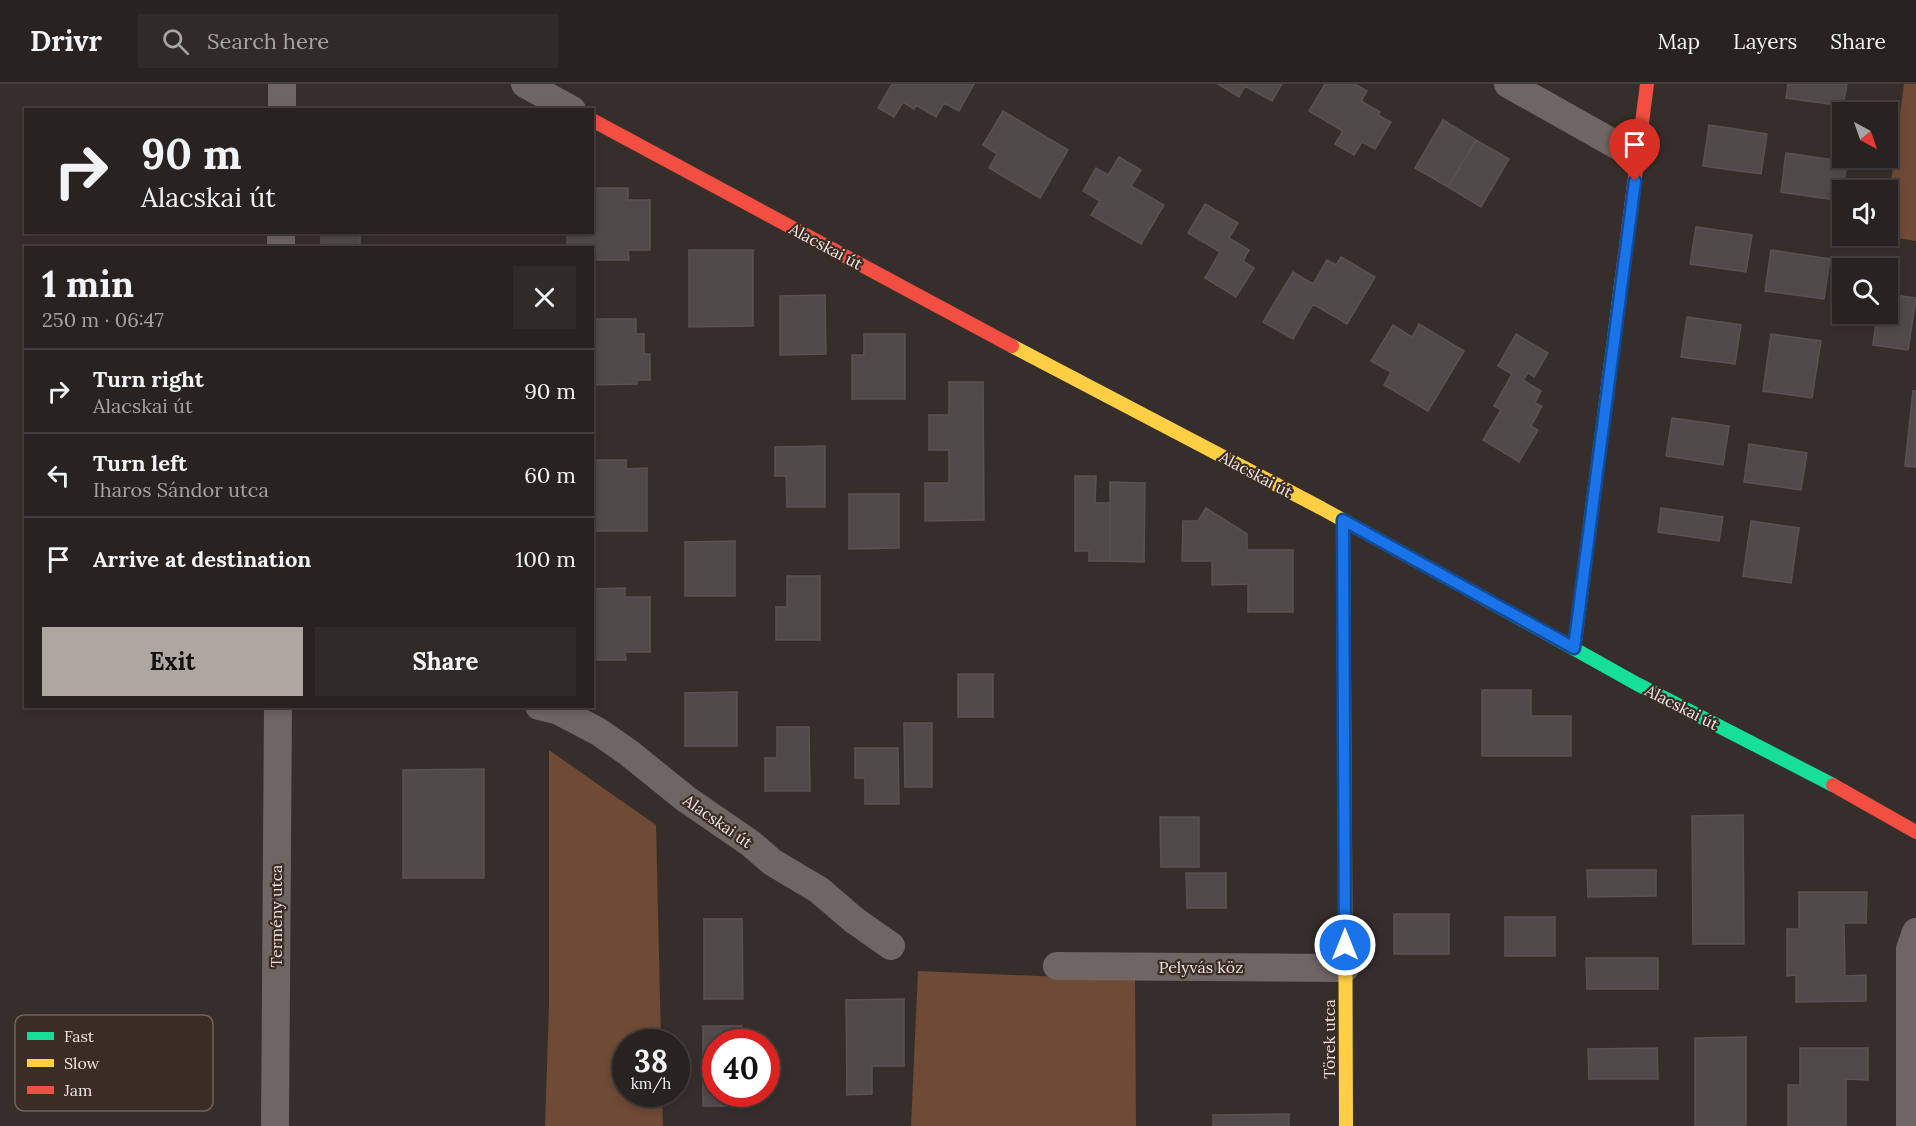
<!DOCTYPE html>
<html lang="en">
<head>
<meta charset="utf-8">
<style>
  body { margin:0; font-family:Lora,serif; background:#302a29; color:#f1f3f6; height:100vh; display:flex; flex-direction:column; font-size:22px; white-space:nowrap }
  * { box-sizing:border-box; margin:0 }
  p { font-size:20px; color:#a5a4a5 }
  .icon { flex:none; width:33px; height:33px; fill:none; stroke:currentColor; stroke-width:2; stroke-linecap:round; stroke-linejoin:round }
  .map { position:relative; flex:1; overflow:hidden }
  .sheet { position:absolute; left:24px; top:162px; width:570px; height:462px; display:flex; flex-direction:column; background:#282220; border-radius:0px; box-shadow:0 3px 9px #0003,0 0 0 2px #443f3e }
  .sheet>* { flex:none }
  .top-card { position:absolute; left:24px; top:24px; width:570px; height:126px; border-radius:0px; box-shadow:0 3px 9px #0003,0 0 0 2px #443f3e; background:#282220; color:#f1f3f6; overflow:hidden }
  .needle { width:39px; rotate:140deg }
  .fabs { position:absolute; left:1832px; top:18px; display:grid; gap:12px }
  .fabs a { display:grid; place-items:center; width:66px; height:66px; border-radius:0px; background:#282220; box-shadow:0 3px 9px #0003,0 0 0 2px #443f3e; font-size:30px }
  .speed { position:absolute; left:612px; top:945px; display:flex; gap:12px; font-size:30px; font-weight:700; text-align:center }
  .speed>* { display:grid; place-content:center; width:78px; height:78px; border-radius:50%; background:#282220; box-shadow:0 3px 9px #0003,0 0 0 2px #443f3e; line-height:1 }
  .speed small { font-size:15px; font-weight:400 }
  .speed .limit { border:9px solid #d22; background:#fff; color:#111 }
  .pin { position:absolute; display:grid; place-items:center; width:51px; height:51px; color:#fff; margin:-62px -26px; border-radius:50% 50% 50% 0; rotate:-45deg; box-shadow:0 0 6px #0007 }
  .pin .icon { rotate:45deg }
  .me { position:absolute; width:66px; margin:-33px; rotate:0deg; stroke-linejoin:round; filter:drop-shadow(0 0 4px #0008) }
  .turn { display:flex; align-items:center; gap:21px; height:126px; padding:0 18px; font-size:27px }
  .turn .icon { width:78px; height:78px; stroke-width:2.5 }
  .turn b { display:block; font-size:42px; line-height:51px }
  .round { display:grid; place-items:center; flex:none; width:63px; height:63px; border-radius:0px; background:#302a29 }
  .overview { display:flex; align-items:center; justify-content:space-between; height:102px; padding:0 18px }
  h1 { font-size:36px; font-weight:800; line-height:45px }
  .cta { display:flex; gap:12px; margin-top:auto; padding:12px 18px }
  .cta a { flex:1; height:69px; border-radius:0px; background:#aea6a1; color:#111; font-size:24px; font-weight:800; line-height:69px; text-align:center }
  .cta a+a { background:#302a29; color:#f1f3f6 }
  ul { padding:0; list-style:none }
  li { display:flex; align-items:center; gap:18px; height:84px; padding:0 18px; border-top:2px solid #443f3e }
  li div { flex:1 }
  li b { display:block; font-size:22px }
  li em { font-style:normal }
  header { display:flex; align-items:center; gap:36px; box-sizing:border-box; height:84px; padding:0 30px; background:#282220; border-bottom:2px solid #443f3e }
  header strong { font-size:28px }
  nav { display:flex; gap:33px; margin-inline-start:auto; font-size:21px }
  .search { width:420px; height:54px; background:#302a29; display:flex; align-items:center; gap:15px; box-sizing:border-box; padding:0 21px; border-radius:0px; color:#a5a4a5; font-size:22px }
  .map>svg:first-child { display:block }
  .green { fill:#6f4a34 }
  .building { fill:#504a4a; stroke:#585353; stroke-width:1.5 }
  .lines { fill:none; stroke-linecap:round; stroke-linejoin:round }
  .street { stroke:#6f6563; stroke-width:28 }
  .fast { stroke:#16e098; stroke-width:14 }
  .slow { stroke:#ffcf43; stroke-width:14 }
  .jam { stroke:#f24e42; stroke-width:14 }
  .route-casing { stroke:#114b97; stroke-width:15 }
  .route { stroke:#1a73e8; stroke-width:10 }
  .labels { text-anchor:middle; stroke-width:4.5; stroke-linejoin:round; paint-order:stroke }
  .street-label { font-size:16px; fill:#efe6e1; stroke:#3b2d25 }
  .key { fill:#3b2d25; stroke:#71645d; stroke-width:1.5 }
  .key-label { font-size:16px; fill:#efe6e1 }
</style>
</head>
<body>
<header>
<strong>Drivr</strong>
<div class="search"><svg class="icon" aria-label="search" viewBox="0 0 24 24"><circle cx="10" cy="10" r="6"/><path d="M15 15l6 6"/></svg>Search here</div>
<nav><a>Map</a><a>Layers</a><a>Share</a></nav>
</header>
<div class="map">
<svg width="1916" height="1042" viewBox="0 0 1916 1042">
  <rect width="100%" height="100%" fill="#362e2a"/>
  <path class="green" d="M1904,0h12v157l-32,-5h3v-24z
    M549,666l107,75 5,217h-35v52h36l1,32h-118l4,-120z
    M918,887l217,9 1,146h-225z"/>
  <path class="building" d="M892,0h82l-15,27 -15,-8 -8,14 -20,-12 -2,4 -11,-7 -9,15 -16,-9z
    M1218,0h-1h65l-10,17 -27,-15 -6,11z
    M1325,0h30l12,7 -6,10 19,11 -2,3 13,7 -16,27 -13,-7 -8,13 -19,-11 8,-13 -34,-20z
    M1788,0h59l-4,22 -57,-8z
    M1003,27l65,39 -28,48 -51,-30 8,-14 -14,-9z
    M1443,36l33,20 -28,47 -33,-19z
    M1709,41l58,9 -6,40 -58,-8z
    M1476,56l33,19 -28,48 -33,-20z
    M1786,69l61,9 -6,39 -60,-9z
    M1119,73l22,13 -10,16 33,19 -23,39 -50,-29 9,-14 -17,-10 13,-23 12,7z
    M592,104h36v12h22v50h-22l1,10h-37v-12h-25v-16h25z
    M1205,120l33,19 -9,15 20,12 -6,11 11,7 -18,29 -31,-19 15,-26 -32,-19z
    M1696,143l56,8 -6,37 -56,-8z
    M321,148h39v16h-39z
    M689,166h64v76l-64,1z
    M1771,166l59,9 -6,40 -59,-8z
    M1341,173l34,20 -28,47 -34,-20 -20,35 -30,-17 30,-50 20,12 14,-24 9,5z
    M1887,210l29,4 -8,52 -35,-5 4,-31h10z
    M825,211l1,59 -46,1v-59z
    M1687,233l54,8 -6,39 -54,-7z
    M592,235h44v15h8v20h6v26h-13v4l-45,1z
    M1419,240l45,27 -36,60 -44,-26 7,-13 -20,-11 22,-36 19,12z
    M864,250h41v65h-53v-44h12z
    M1516,250l32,19 -14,24 -6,-4 -5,7 18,11 -6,12 7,3 -11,20 7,4 -19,32 -36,-22 18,-30 -7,-4 18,-32 -14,-8z
    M1771,250l50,7 -9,57 -49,-7z
    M949,298h34l1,138 -59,1v-38h24v-33h-20v-35h20z
    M1913,307h3v76l-11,-1z
    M1672,334l57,8 -6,39 -57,-9z
    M1749,360l58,9 -6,37 -57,-8z
    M825,362v61h-38l-1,-31h-11v-29z
    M592,376h34v9l21,-1v63h-55z
    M1075,392h21l-1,27h15v58h-21v-10h-14z
    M1110,398l35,1 -1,79 -34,-1z
    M849,410h50v54l-50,1z
    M1206,424l41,26v16h46v62h-45v-28l-36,1v-24h-30l1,-40h15z
    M1661,424l62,9 -4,24 -61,-9z
    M1751,437l48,7 -8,55 -48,-7z
    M735,457v55h-50v-54z
    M787,492h33v64h-44v-33h11z
    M625,504v9h25v55h-25l1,8h-34v-71z
    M958,590h35v43h-35z
    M1482,606h49v26h40v40h-89z
    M737,608v54h-52v-53z
    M904,639h28v64h-27z
    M777,643h32l1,64h-45v-33h12z
    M855,664h43l1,56h-34v-26h-10z
    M484,685v109h-81v-108z
    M1743,731l1,129h-51l-1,-128z
    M1160,733h39v50h-38z
    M1587,786h69v26l-68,1z
    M1186,789h40v35h-39z
    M1799,808h68l-1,31h-22l1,53 21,-1v26l-70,1v-27l-9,1v-47h12z
    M1394,830h55v40h-55z
    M1505,833h50v39h-50z
    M704,835h38l1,80h-39z
    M1586,874h72v31h-71z
    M904,915v67h-32v28l-25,1 -1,-95z
    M703,942h39v16h-26v52h26v12h-39z
    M1746,953v89h-51v-88z
    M1657,964l1,31h-69l-1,-30z
    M1800,964h68v32l-22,-1v47h-58v-41h12z
    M1289,1030v12h-76v-11z"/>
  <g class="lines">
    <path class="street" d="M525,0l47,26
      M1508,0l130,73
      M282,26v-26
      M281,164v-16
      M539,622l20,5 40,21 30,21 57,46 64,44 22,19 47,28 35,30 37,26
      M1057,882l288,2
      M275,1042l3,-420
      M1910,1042v-177l6,-17"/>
    <path class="fast" d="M1343,436l2,314
      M1451,496l186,104 196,101
      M1574,565l48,-372"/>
    <path class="slow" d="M1012,262l309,162 130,72
      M1345,750l1,292"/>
    <path class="jam" d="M592,36l420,226
      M1622,193l25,-193
      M1833,701l83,47"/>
  </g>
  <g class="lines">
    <defs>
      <path id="route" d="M1345,861l-2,-425 231,128 61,-467"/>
    </defs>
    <use href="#route" class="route-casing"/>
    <use href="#route" class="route"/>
  </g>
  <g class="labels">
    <g class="street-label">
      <text transform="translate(826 162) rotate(28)" y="6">Alacskai út</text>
      <text transform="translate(1256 390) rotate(28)" y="6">Alacskai út</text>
      <text transform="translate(1682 623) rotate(27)" y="6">Alacskai út</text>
      <text transform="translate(718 737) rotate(35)" y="6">Alacskai út</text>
      <text transform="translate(276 832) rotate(-90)" y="6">Termény utca</text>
      <text x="1201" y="889">Pelyvás köz</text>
      <text transform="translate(1329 955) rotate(-90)" y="6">Törek utca</text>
    </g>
  </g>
  <rect x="15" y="931" width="198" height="96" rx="9" class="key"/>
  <rect x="27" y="948" width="27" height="8" fill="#16e098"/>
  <rect x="27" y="975" width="27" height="8" fill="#ffcf43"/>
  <rect x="27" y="1002" width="27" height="8" fill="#f24e42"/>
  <g class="key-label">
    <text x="64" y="958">Fast</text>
    <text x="64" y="985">Slow</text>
    <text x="64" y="1012">Jam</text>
  </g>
</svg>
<div class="fabs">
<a><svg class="needle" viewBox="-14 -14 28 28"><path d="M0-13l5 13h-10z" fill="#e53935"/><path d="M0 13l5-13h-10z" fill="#a5a4a5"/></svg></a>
<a><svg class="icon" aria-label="sound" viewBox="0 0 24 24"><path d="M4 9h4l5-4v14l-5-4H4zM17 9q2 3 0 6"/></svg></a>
<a><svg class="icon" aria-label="search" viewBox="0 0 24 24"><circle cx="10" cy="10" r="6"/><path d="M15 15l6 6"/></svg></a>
</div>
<div class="speed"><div>38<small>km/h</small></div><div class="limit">40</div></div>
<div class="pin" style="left:1635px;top:97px;background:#d93025"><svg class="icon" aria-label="arrive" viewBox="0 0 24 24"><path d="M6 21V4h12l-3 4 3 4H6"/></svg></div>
<svg class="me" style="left:1345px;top:861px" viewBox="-20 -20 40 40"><circle r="17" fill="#1a73e8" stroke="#fff" stroke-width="3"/><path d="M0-11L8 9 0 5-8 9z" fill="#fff"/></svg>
<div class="top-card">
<div class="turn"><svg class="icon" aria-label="right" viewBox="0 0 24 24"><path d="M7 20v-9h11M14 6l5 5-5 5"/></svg><div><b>90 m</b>Alacskai út</div></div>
</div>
<section class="sheet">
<div class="overview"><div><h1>1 min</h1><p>250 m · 06:47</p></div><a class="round"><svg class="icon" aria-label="close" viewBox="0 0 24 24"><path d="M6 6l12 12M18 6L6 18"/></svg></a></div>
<ul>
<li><svg class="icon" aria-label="right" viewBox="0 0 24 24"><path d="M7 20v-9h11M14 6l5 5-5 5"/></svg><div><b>Turn right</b><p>Alacskai út</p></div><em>90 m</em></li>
<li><svg class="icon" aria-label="left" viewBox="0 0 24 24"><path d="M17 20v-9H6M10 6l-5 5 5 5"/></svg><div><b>Turn left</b><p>Iharos Sándor utca</p></div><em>60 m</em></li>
<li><svg class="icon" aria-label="arrive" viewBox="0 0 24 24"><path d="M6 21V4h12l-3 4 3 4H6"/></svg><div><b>Arrive at destination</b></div><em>100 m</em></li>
</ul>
<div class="cta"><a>Exit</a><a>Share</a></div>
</section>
</div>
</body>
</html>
